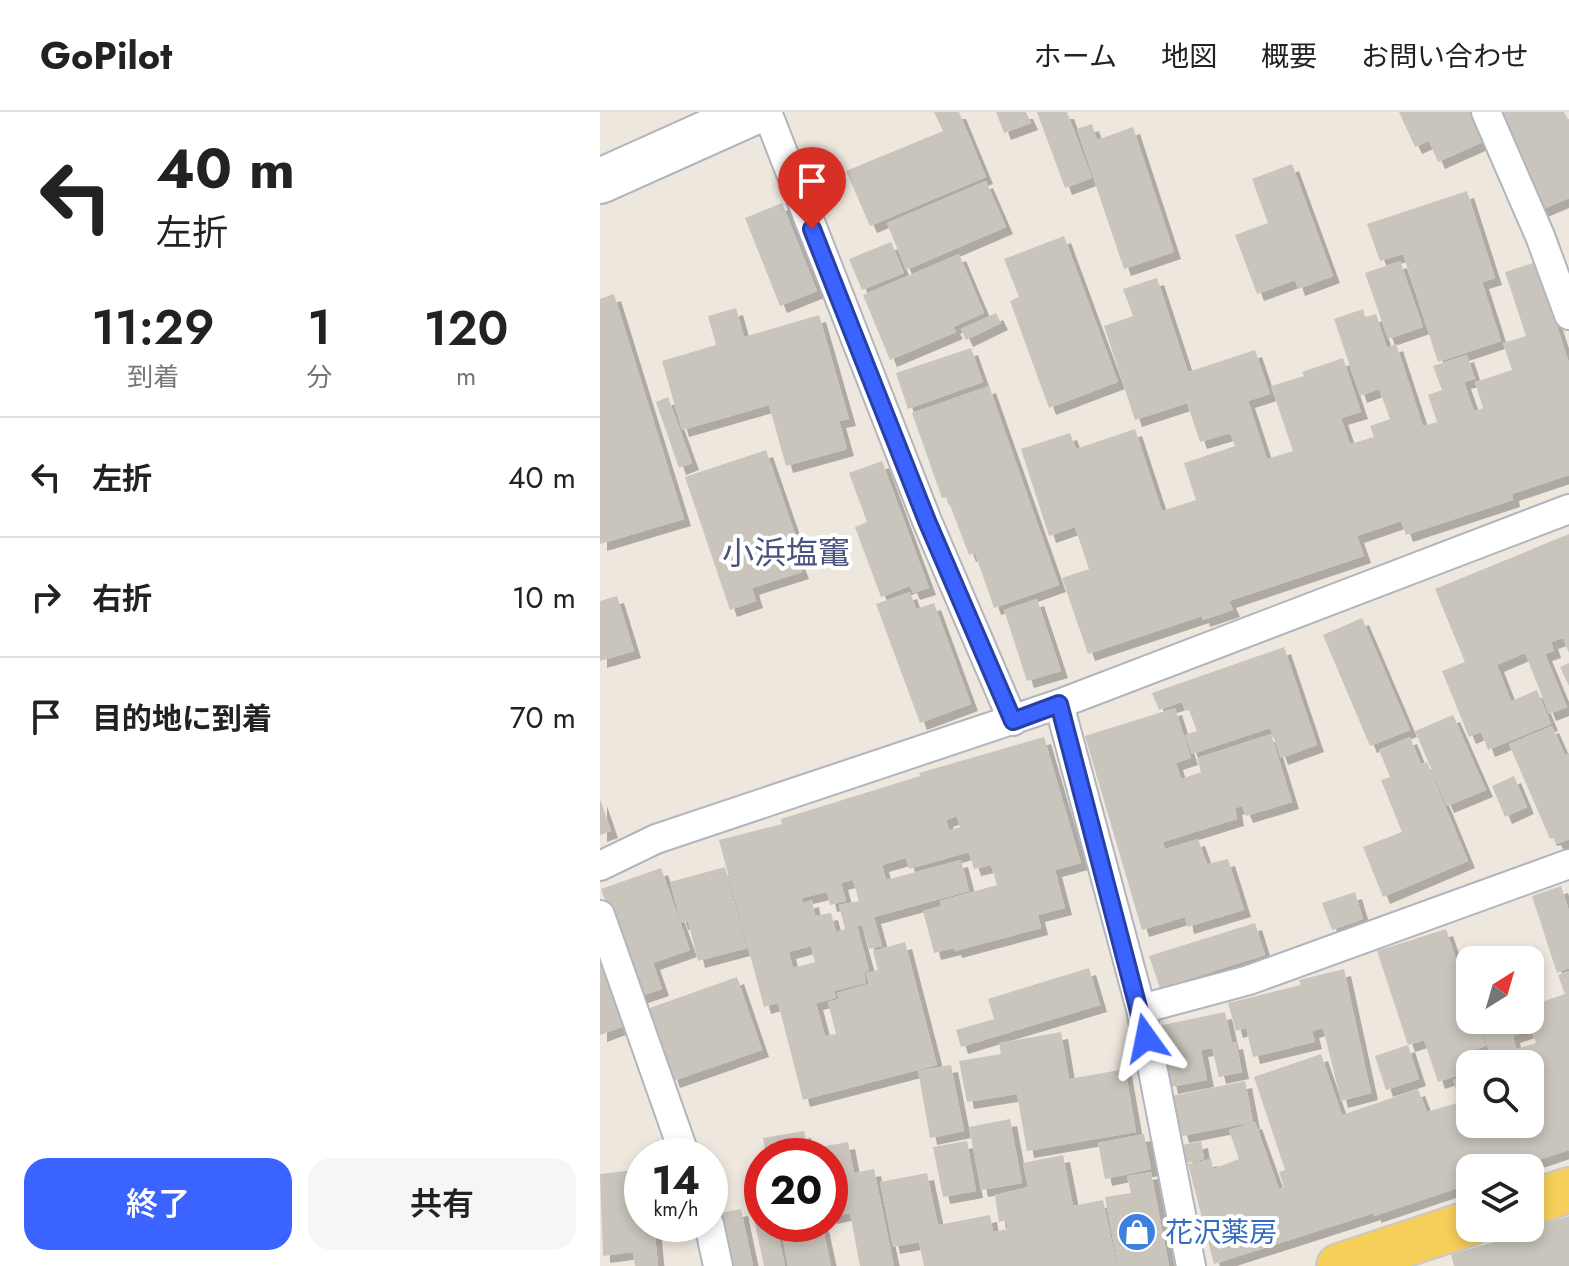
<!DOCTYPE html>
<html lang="ja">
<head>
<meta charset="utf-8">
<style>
  body { margin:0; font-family:Jost,"Noto Sans JP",sans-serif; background:#f6f6f6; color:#222; height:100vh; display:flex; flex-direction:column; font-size:30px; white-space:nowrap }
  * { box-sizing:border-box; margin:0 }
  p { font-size:26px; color:#767676 }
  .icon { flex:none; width:44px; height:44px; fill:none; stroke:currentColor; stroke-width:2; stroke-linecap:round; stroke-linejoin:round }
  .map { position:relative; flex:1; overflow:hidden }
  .panel { display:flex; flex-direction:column; background:#fff; width:600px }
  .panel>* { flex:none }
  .guide { background:#fff; color:#222; overflow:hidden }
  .needle { width:52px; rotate:37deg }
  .buttons { position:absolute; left:856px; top:834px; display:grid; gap:16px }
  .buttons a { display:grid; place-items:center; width:88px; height:88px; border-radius:16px; background:#fff; box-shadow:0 4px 12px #0003; font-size:40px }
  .speed { position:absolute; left:24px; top:1026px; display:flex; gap:16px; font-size:40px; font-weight:700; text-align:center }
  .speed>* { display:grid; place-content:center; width:104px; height:104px; border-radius:50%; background:#fff; box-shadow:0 4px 12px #0003; line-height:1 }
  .speed small { font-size:20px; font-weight:400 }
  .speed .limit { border:12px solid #d22; background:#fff; color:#111 }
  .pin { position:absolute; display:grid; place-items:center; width:68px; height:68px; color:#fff; margin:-82px -34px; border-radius:50% 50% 50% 0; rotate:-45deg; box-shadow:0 0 8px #0007 }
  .pin .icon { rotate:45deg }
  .me { position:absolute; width:88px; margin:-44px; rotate:348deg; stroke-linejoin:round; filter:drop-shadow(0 0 6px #0008) }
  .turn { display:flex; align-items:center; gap:28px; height:168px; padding:0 24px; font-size:36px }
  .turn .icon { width:104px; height:104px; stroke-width:2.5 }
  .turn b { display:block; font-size:56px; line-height:68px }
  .eta { display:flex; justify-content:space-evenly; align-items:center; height:136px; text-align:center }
  .eta b { font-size:48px; font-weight:600; line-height:56px }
  .button { display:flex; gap:16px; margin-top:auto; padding:16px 24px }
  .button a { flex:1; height:92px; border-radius:24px; background:#3a63ff; color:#fff; font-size:32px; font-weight:600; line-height:92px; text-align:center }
  .button a+a { background:#f6f6f6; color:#222 }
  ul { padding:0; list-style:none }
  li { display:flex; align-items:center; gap:24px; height:120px; padding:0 24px; border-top:2px solid #e0e0e0 }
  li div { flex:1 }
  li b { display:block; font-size:30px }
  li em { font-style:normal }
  header { display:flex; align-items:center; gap:48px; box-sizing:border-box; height:112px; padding:0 40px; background:#fff; border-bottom:2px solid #e0e0e0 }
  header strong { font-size:38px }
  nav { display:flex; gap:44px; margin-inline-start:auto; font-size:28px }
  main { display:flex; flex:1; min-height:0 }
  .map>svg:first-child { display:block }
  .building { fill:#c9c5bc; fill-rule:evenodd; filter:url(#shadow) }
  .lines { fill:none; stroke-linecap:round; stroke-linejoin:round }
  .service-casing { stroke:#b2b5c0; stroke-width:32 }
  .tertiary-casing { stroke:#b2b5c0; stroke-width:48 }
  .primary-casing { stroke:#c8c8c8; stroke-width:48 }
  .service { stroke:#fff; stroke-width:28 }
  .tertiary { stroke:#fff; stroke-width:44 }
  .primary { stroke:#f6ce5a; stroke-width:44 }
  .route-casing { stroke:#2640a6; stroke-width:20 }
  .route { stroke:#3a63ff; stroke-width:14 }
  .labels { text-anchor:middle; stroke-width:8; stroke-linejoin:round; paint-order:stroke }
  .shop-label { font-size:28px; fill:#366cbe; stroke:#fff; text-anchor:start }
  .quarter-label { font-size:32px; fill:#4a547f; stroke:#fff }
</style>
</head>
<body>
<header>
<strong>GoPilot</strong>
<nav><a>ホーム</a><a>地図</a><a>概要</a><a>お問い合わせ</a></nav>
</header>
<main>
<section class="panel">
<div class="guide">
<div class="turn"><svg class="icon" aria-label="left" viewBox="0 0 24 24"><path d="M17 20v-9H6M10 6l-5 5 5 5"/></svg><div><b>40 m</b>左折</div></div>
</div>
<div class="eta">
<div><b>11:29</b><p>到着</p></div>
<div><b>1</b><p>分</p></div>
<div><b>120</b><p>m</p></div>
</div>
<ul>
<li><svg class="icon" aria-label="left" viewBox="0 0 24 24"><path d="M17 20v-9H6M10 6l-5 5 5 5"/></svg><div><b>左折</b></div><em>40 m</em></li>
<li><svg class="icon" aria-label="right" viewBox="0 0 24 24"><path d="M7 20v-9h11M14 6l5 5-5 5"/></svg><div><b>右折</b></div><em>10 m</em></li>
<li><svg class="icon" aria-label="arrive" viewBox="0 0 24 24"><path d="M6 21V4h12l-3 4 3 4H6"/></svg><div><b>目的地に到着</b></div><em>70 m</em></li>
</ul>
<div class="button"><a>終了</a><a>共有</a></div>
</section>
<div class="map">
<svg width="969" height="1154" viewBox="0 0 969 1154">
  <defs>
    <filter id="shadow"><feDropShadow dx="7" dy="7" stdDeviation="0" flood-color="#0004"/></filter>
  </defs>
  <rect width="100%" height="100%" fill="#eee7de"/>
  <path class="building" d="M334,0h25l27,65 -116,49 -24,-55 97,-40z
    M396,0h30l5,11 -27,10z
    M437,0h30l25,66 -27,10z
    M799,0h74l12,29 -47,21 -9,-21 -14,6z
    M898,0h66l5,9v77l-28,12z
    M492,12l5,16 36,-13 41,125 -50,17 -47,-140z
    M692,52l41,112 -35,13 -3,-9 -38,14 -22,-59 33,-12 -16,-44z
    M386,69l20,46 -100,43 -19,-47z
    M867,79l28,87 -13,4 19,59 -63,21 -35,-108 -23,7 -13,-37z
    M182,91l35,88 -37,15 -35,-88z
    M464,124l54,146 -69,26 -39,-107 9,-4 -15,-38z
    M291,130l13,31 -42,17 -13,-31z
    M359,142l25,59 -31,14 3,5 -66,28 -27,-65z
    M800,149l23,66 -35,12 -23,-66z
    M936,150l33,101v112l-57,19 1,6 -107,35 -5,-14 -44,15 7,20 -135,45 4,9 -30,10 -1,-4 -114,38 -26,-76 27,-9 -14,-42 -26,9 -28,-87 49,-16 6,16 59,-20 27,82 34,-11 -12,-37 51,-17 -5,-13 -30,9 -13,-39 -52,17 -31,-94 29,-10 -10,-27 34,-11 31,94 67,-22 15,44 -22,7 19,58 26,-8 -22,-65 33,-10 -2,-4 41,-14 18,54 -20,6 9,26 24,-7 -4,-11 20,-7 -11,-30 -19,7 -26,-77 29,-10 2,8 11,-3 11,34 9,-4 27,82 14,-4 -9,-27 14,-5 -9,-24 34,-11 8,24 -11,3 10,29 9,-3 -8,-26 37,-12 -9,-27 23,-7 -21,-64z
    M14,182l70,225 -84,25v-245z
    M136,196l8,29 75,-22 30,104 -10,2 8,28 -61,17 -17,-61 -87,25 -20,-69 54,-16 -8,-29z
    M396,201l5,10 -35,17 -5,-11z
    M371,236l12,34 -75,27 -12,-36z
    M389,274l70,199 -65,23 -19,-55 -6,2 -22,-58 -5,1 -30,-85z
    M68,285l24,66 -13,5 -23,-66z
    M166,338l37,107 -6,2 5,13 -50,16 4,13 -26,9 -45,-133z
    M282,349l47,127 -16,5 -3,-7 -29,11 -26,-70 12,-5 -18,-49z
    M969,422v119l-6,-15 -12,4 3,9 -9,3 22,53 -18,7 -24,-61 -28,12 14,36 26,-11 14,34 -63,26 -7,-18 -12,5 -27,-66 23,-9 -30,-73z
    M310,480l6,17 18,-6 37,101 -51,19 -44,-119z
    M17,484l17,55 -34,10v-60z
    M437,487l24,72 -34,10 -23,-71z
    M762,506l48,112 -40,16 -47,-111z
    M684,535l33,98 -36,13 -11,-30 -78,26 -7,-19 12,-4 -8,-21 -4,1 -3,-9 -23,8 -7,-17z
    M969,551v23l-9,-19z
    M575,596l16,50 -15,5 5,16 20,-7 -4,-14 74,-24 21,68 -46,14 -4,-10 -7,2 2,11 -74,23 2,7 33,-10 9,25 21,-5 16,51 -57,17 -2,-10 -43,13 -57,-194z
    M853,603l33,75 -39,16 -32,-75z
    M952,614l13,29 4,-2v86l-12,5 -3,-6 -4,1 -41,-95z
    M444,625l37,126 -26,7 10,38 -27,7 3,13 -86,23 -1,-3 -20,5 -11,-42 18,-5 -1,-5 57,-16 -6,-20 -17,4 -5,-17 -60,17 -3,-11 -24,7 4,15 75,-20 8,31 -95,26 8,29 -13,3 -7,-24 -5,1 12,44 -5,2 2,11 -32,8 2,7 -20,5 9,33 11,-2 -8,-32 11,-3 -2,-6 32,-9 -3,-11 12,-3 -5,-19 32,-9 32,123 -134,35 -25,-97 -14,4 -45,-167 63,-16 -1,-5 139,-43 -1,-3zM357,704l3,11 -11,3 -3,-10zM253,768l6,21 -20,4 6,24 -9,3 -5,-19 -16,3 -3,-16 -9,3 -1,-5 25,-6 3,13 16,-4 -5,-18zM211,834l4,16 -22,6 -4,-16z
    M810,625l11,27 6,-2 41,99 -85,36 -20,-50 39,-15 -21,-52 9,-3 -11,-27z
    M914,664l13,31 -22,10 -13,-31z
    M0,687l11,32 -11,4z
    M125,755l22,81 -49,13 -10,-40 -7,2 -11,-41z
    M61,756l29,82 -37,13 9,26 -24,8 -37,-108z
    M961,774l8,25v57l-12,5 -25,-77z
    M755,780l8,27 -31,11 -10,-27z
    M655,811l10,32 -105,33 -11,-32z
    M846,817l24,71v20h7l9,26 -12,4 5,14h-9v7l-32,11 -14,-42 -16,5 -31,-94z
    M0,839l27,74 -27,10z
    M489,856l11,37 -139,42 -5,-17 38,-11 -6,-20z
    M744,857l27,124 -30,8 -18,-73 -11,3 3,11 -62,15 -7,-29 -10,3 -8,-28 73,-18 -2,-5z
    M969,859v179l-54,18h-45v16l-96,32v-3l-160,51 -26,-100 23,-5 2,10 26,-10 -10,-29 26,-8 24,67 5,-2 -5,-15 6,-2 -31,-93 67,-23 21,61 76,-26 9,23 33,-10 -7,-22 17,-6v50h60v-60h-36l-16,-44h52v-14l35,-12 -7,-19zM931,918l5,13 -20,6 -3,-13z
    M137,865l25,73 -89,31 -26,-72z
    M625,900l7,31 4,-1 6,30 -23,5 -7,-29 -11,2 6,30 -36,7 -13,-61z
    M461,920l8,47 56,-10 11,63 -109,19 -10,-57 -50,8 -8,-41 42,-7 -2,-11z
    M808,933l11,34 -33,11 -11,-34z
    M351,953l13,66 -34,7 -12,-67z
    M645,969l8,41 -71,14 -10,-40z
    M410,1007l12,64 -41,7 -12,-63z
    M204,1019l5,25h-43l-3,-18z
    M544,1022l7,35 -46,10 -7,-36z
    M367,1029l9,50 -33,6 -10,-50z
    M601,1029l3,18 -17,4 -4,-18z
    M248,1030l6,31 20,-4 20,97h-34l-10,-53 -20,4v-61h-19l-2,-7z
    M463,1043l10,51 30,-6 14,66h-193l-5,-24 -26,5 -13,-65 47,-9 11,52 52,-10 3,17 15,-3 -2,-9 -7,2 -4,-27 33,-8 -5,-24z
    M42,1057v55h12l4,42h-23l-2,-14 -30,4 -3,-82z
    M551,1060l18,94h-51l-13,-69 26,-4 -4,-17z
    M162,1095v17h14l9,42h-21l-12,-57z
    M141,1097l12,57h-23l-10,-53z
    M969,1104v50h-115l-3,-12 91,-25 -1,-5z
    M180,1112h42l9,42h-43z"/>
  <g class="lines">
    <defs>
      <path id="service" d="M167,0l160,409 86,200
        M886,0l54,124 29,79
        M459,592l82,305 50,257
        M0,754l56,-27 403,-135 510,-195
        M0,803l85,241
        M541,897l108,-29 320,-116
        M109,1112l9,42"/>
      <path id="tertiary" d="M0,69l154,-69"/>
      <path id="primary" d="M930,1091l39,-13
        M739,1154l131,-43"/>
    </defs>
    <use href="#service" class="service-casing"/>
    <use href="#tertiary" class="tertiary-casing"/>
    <use href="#primary" class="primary-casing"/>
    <use href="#service" class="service"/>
    <use href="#tertiary" class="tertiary"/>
    <use href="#primary" class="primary"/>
  </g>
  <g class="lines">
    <defs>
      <path id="route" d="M212,117l115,292 86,200 46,-17 87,334"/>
    </defs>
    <use href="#route" class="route-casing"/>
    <use href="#route" class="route"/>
  </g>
  <defs>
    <symbol id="shop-disc" viewBox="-11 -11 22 22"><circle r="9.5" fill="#3f7fe0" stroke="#fff"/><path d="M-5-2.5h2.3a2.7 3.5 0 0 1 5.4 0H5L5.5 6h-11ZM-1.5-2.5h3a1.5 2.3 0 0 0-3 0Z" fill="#fff"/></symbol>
  </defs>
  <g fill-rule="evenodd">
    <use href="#shop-disc" x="515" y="1098" width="44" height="44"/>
  </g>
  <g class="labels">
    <g class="shop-label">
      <text x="565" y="1130">花沢薬房</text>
    </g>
    <g class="quarter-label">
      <text x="186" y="452">小浜塩竃</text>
    </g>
  </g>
</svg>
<div class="buttons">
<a><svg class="needle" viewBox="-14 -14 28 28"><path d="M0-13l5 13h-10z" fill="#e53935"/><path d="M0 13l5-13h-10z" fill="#767676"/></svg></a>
<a><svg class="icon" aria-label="search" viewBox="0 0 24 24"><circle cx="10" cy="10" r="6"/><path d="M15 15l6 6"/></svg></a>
<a><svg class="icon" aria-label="layers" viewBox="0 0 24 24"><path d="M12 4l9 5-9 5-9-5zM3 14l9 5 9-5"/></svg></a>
</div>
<div class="speed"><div>14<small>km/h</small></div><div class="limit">20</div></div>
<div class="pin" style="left:212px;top:117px;background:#d93025"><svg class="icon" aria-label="arrive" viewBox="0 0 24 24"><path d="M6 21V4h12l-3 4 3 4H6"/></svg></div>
<svg class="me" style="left:546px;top:926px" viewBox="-20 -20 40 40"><path d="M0-17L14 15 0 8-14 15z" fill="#3a63ff" stroke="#fff" stroke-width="4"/></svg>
</div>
</main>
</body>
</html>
